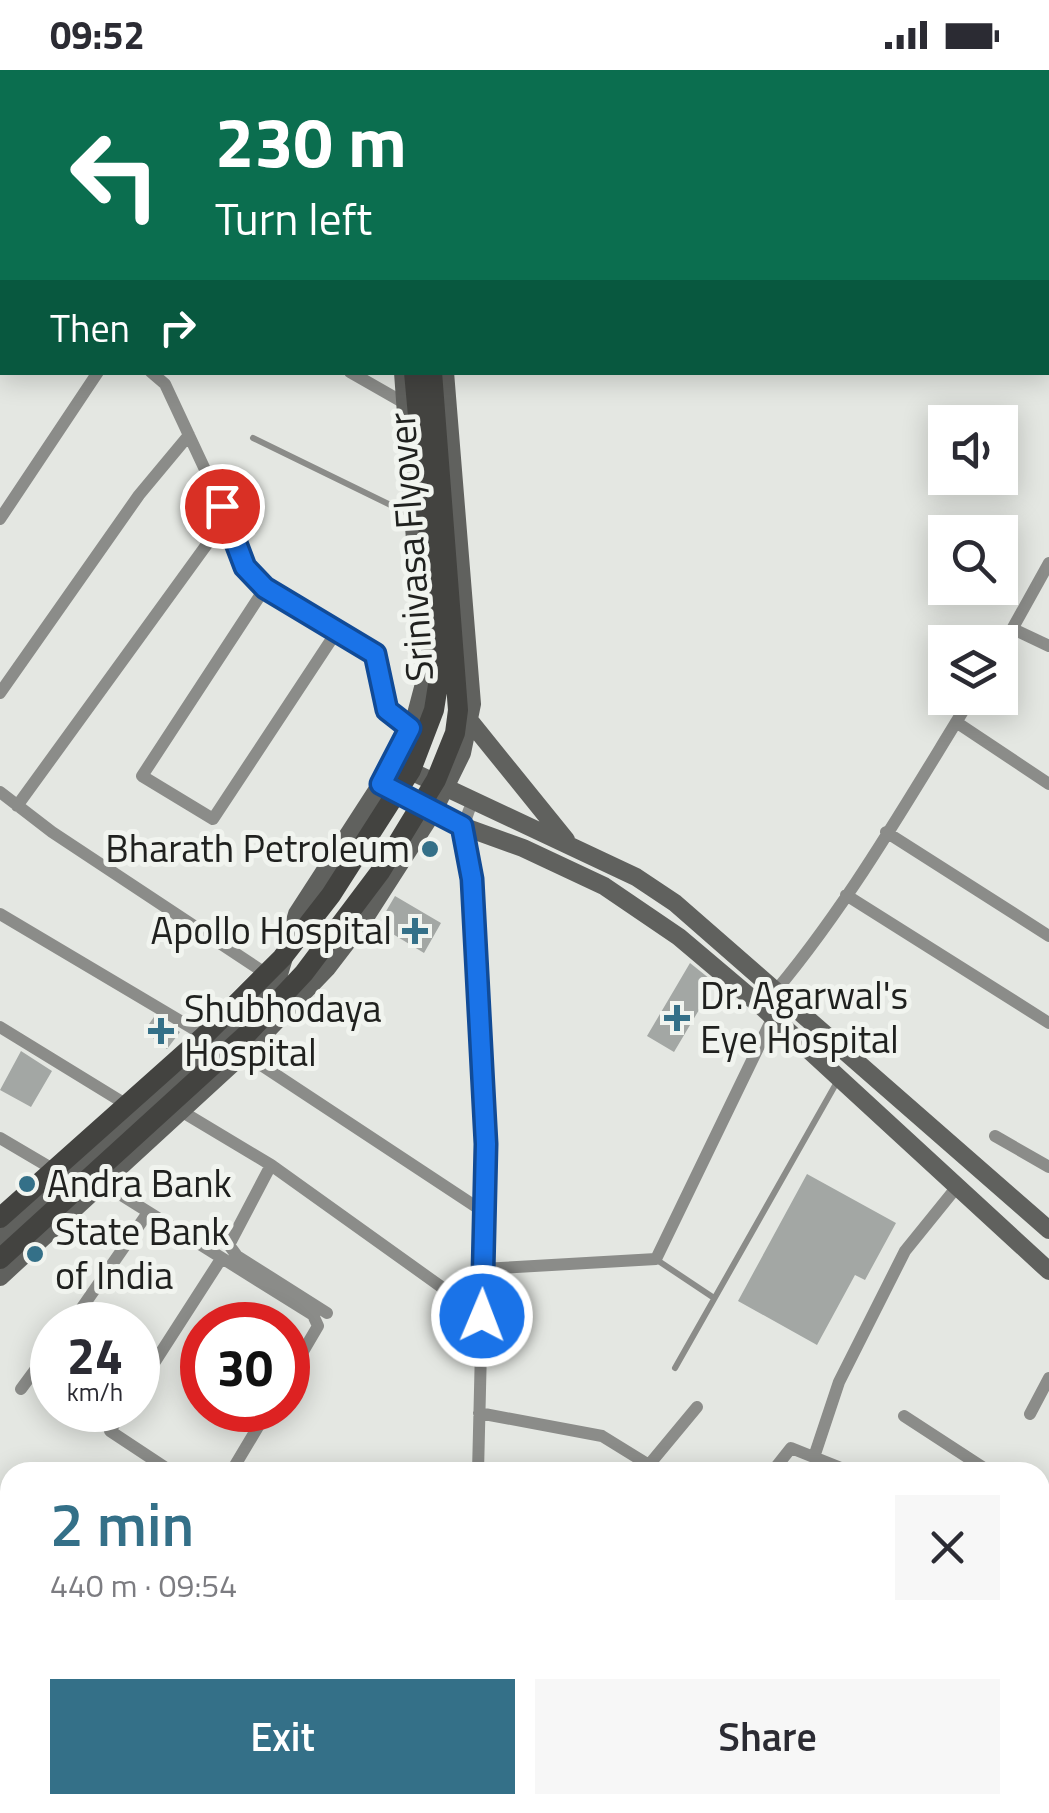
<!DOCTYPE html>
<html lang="en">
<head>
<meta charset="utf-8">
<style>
  body { margin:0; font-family:"Titillium Web",sans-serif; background:#f7f7f7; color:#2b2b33; height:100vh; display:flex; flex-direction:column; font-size:38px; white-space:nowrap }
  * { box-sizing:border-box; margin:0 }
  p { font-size:32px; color:#7c7c81 }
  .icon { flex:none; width:55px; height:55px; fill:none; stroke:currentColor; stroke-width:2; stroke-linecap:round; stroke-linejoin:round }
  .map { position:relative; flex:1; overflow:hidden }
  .drawer { position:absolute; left:0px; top:1392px; width:1050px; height:352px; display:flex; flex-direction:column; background:#fff; border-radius:30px 30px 0 0; box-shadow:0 5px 25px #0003 }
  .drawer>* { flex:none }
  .guide { position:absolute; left:0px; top:0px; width:1050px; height:305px; box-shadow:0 5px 25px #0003; background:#0b6e4f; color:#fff; overflow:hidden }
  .controls { position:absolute; left:928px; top:335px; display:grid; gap:20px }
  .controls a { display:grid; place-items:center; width:90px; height:90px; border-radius:0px; background:#fff; box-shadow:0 5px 25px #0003; font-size:50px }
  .speed { position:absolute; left:30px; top:1232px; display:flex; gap:20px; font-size:50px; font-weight:700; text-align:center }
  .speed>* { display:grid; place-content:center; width:130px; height:130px; border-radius:50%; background:#fff; box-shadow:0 5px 25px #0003; line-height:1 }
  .speed small { font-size:25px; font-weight:400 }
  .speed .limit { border:15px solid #d22; background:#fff; color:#111 }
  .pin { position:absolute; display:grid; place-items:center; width:85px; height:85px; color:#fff; margin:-42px; border:5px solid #fff; border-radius:50%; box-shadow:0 2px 10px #0007 }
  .me { position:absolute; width:110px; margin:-55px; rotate:1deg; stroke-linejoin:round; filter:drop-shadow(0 0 8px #0008) }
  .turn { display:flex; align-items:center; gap:35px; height:210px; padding:0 50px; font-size:45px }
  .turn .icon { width:130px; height:130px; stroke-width:2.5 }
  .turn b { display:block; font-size:70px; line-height:85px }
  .then { display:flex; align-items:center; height:95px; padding:0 50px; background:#0003; gap:20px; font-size:38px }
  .round { display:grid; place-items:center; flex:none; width:105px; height:105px; border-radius:0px; background:#f7f7f7 }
  .head { display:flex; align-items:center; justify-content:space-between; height:170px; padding:0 50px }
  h1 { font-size:60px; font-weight:600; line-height:75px; color:#347088 }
  .button { display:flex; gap:20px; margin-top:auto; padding:20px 50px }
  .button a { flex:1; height:115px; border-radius:0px; background:#347088; color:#fff; font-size:40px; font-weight:600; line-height:115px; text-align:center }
  .button a+a { background:#f7f7f7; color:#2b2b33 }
  .status { display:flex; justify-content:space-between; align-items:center; height:70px; padding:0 50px; background:#fff; direction:ltr }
  .status svg { height:28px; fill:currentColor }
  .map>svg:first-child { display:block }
  .building { fill:#a3a7a4 }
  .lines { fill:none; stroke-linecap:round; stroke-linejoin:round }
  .lane { stroke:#8b8c89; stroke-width:6 }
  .street { stroke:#8b8c89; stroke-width:12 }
  .secondary { stroke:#60615e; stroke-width:18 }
  .primary { stroke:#434340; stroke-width:20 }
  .primary-bridge { stroke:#434340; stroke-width:20 }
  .route-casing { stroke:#114b97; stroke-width:25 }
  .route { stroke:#1a73e8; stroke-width:18 }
  .poi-dot { fill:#347088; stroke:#f1f4ef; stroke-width:4 }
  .labels { text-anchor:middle; stroke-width:10; stroke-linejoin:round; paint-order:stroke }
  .street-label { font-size:38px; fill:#20211f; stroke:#f1f4ef }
  .poi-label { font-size:38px; fill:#20211f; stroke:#f1f4ef; text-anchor:start }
</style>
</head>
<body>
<div class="status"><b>09:52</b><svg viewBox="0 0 49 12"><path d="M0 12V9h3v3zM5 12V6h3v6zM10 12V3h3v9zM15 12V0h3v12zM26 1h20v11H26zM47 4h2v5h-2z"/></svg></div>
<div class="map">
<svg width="1049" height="1743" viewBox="0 0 1049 1743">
  <rect width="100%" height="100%" fill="#e4e7e2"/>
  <path class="building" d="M395,826l46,27 -17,30 -46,-28z
    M690,893l25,20 -41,69 -27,-16z
    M154,947l26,15 -13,17 -23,-18z
    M21,981l31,20 -21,36 -31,-17z
    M807,1104l89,49 -31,57 -10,-5 -38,70 -79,-44z"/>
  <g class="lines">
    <path class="lane" d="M932,0l4,2
      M736,2l1,-2
      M253,368l156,76
      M657,1190l57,38
      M675,1298l162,-286"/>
    <path class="street" d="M987,2l2,-2
      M0,94l2,2
      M1048,294l1,1
      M0,295h2
      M151,302l14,12 57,122 23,61 20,21 110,66 12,56 23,19
      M350,302l56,32
      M0,449l98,-147
      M265,518l-123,188 71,43 124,-188
      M1013,559l36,17
      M1000,581l49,-88
      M0,623l139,-198 50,-60
      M956,652l93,62
      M0,722l52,40 219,145
      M473,731c-16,34 -10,43 -1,78l14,265 -8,328
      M17,736l209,-288
      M886,762l163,104
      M846,825l203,128
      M0,844l209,124
      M762,937c82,-94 144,-204 209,-309
      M0,957l132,81
      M243,983l241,159
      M181,1041l90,54 211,151
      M995,1066l54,31
      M0,1068l56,33
      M271,1095l-42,80 8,11 90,57
      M102,1113l211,132 5,11 -30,51
      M482,1199l174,-10 117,-242
      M70,1255l77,-111
      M138,1318l83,-129
      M21,1319l31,-42
      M123,1340l-13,21 62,41
      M479,1343l123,23 47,29
      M1030,1344l19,-36
      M904,1346l86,56
      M814,1387l25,-75 66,-131 51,-63
      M231,1402l37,-62
      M643,1402l54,-65
      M772,1402l19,-24 60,24
      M1040,1436l9,5
      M1040,1543l9,6
      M0,1569l10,-17
      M1040,1595l9,-14
      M1040,1709l9,6
      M0,1733l15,10
      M283,1735l16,8
      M29,1743l5,-8
      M469,1743l1,-8
      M869,1743l5,-8
      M1043,1743l6,-9"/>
    <path class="secondary" d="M374,0v2
      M421,0l1,2
      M469,650l97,120
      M400,696l236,111 39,26 374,327
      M386,717l76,39 61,22 81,38 75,51 83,70 287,264
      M0,1168l277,-257 20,-67 99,-153 20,-47 9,-34 -22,-308
      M0,1207l257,-236 70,-73 36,-47 70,-109 29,-59 10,-49 -27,-332"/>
    <path class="primary" d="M386,0v2
      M407,0v2"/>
    <path class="primary-bridge" d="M0,1148l203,-181 79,-79 49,-63 80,-125 23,-60 7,-44 -27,-294
      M0,1189l247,-225 57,-61 76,-101 56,-92 19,-47 3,-23 -26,-338"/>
  </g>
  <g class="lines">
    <defs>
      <path id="route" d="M222,436l23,61 20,21 110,66 12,56 23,18 -29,56 81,42 10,53 14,265 -4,172"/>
    </defs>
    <use href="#route" class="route-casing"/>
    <use href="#route" class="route"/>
  </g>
  <g class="poi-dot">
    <circle cx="430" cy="779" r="10"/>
    <path d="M410 846h10v10h10v10h-10v10h-10v-10h-10v-10h10z"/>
    <path d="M672 933h10v10h10v10h-10v10h-10v-10h-10v-10h10z"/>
    <path d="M156 946h10v10h10v10h-10v10h-10v-10h-10v-10h10z"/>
    <circle cx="27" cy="1114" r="10"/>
    <circle cx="35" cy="1184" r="10"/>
  </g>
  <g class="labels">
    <g class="street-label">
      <text transform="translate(411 477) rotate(-94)" y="13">Srinivasa Flyover</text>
    </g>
    <g class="poi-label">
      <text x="410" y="792" text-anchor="end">Bharath Petroleum</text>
      <text x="392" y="874" text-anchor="end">Apollo Hospital</text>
      <text x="700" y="939">Dr. Agarwal's<tspan x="700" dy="44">Eye Hospital</tspan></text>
      <text x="184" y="952">Shubhodaya<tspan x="184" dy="44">Hospital</tspan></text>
      <text x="47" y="1127">Andra Bank</text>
      <text x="55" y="1175">State Bank<tspan x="55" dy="44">of India</tspan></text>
    </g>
  </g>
</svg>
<div class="controls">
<a><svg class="icon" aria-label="sound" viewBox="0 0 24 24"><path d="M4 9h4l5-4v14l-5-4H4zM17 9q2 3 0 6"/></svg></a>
<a><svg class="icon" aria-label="search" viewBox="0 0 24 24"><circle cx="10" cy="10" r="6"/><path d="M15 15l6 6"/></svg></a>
<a><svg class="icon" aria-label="layers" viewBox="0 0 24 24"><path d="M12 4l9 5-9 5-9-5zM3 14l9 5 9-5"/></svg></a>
</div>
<div class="speed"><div>24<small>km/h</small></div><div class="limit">30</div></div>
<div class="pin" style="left:222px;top:436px;background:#d93025"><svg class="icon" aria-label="arrive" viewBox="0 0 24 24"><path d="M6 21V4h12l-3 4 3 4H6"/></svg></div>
<svg class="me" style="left:482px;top:1246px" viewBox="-20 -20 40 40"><circle r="17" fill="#1a73e8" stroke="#fff" stroke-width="3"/><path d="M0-11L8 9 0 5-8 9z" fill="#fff"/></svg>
<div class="guide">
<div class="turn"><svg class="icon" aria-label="left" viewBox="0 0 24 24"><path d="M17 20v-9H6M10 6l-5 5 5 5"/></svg><div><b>230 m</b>Turn left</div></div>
<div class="then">Then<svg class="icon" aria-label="right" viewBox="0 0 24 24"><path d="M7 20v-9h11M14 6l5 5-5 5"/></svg></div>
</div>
<section class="drawer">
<div class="head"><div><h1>2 min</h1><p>440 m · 09:54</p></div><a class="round"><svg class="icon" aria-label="close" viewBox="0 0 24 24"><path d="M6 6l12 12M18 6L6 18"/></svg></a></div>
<div class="button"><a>Exit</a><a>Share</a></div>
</section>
</div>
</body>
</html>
